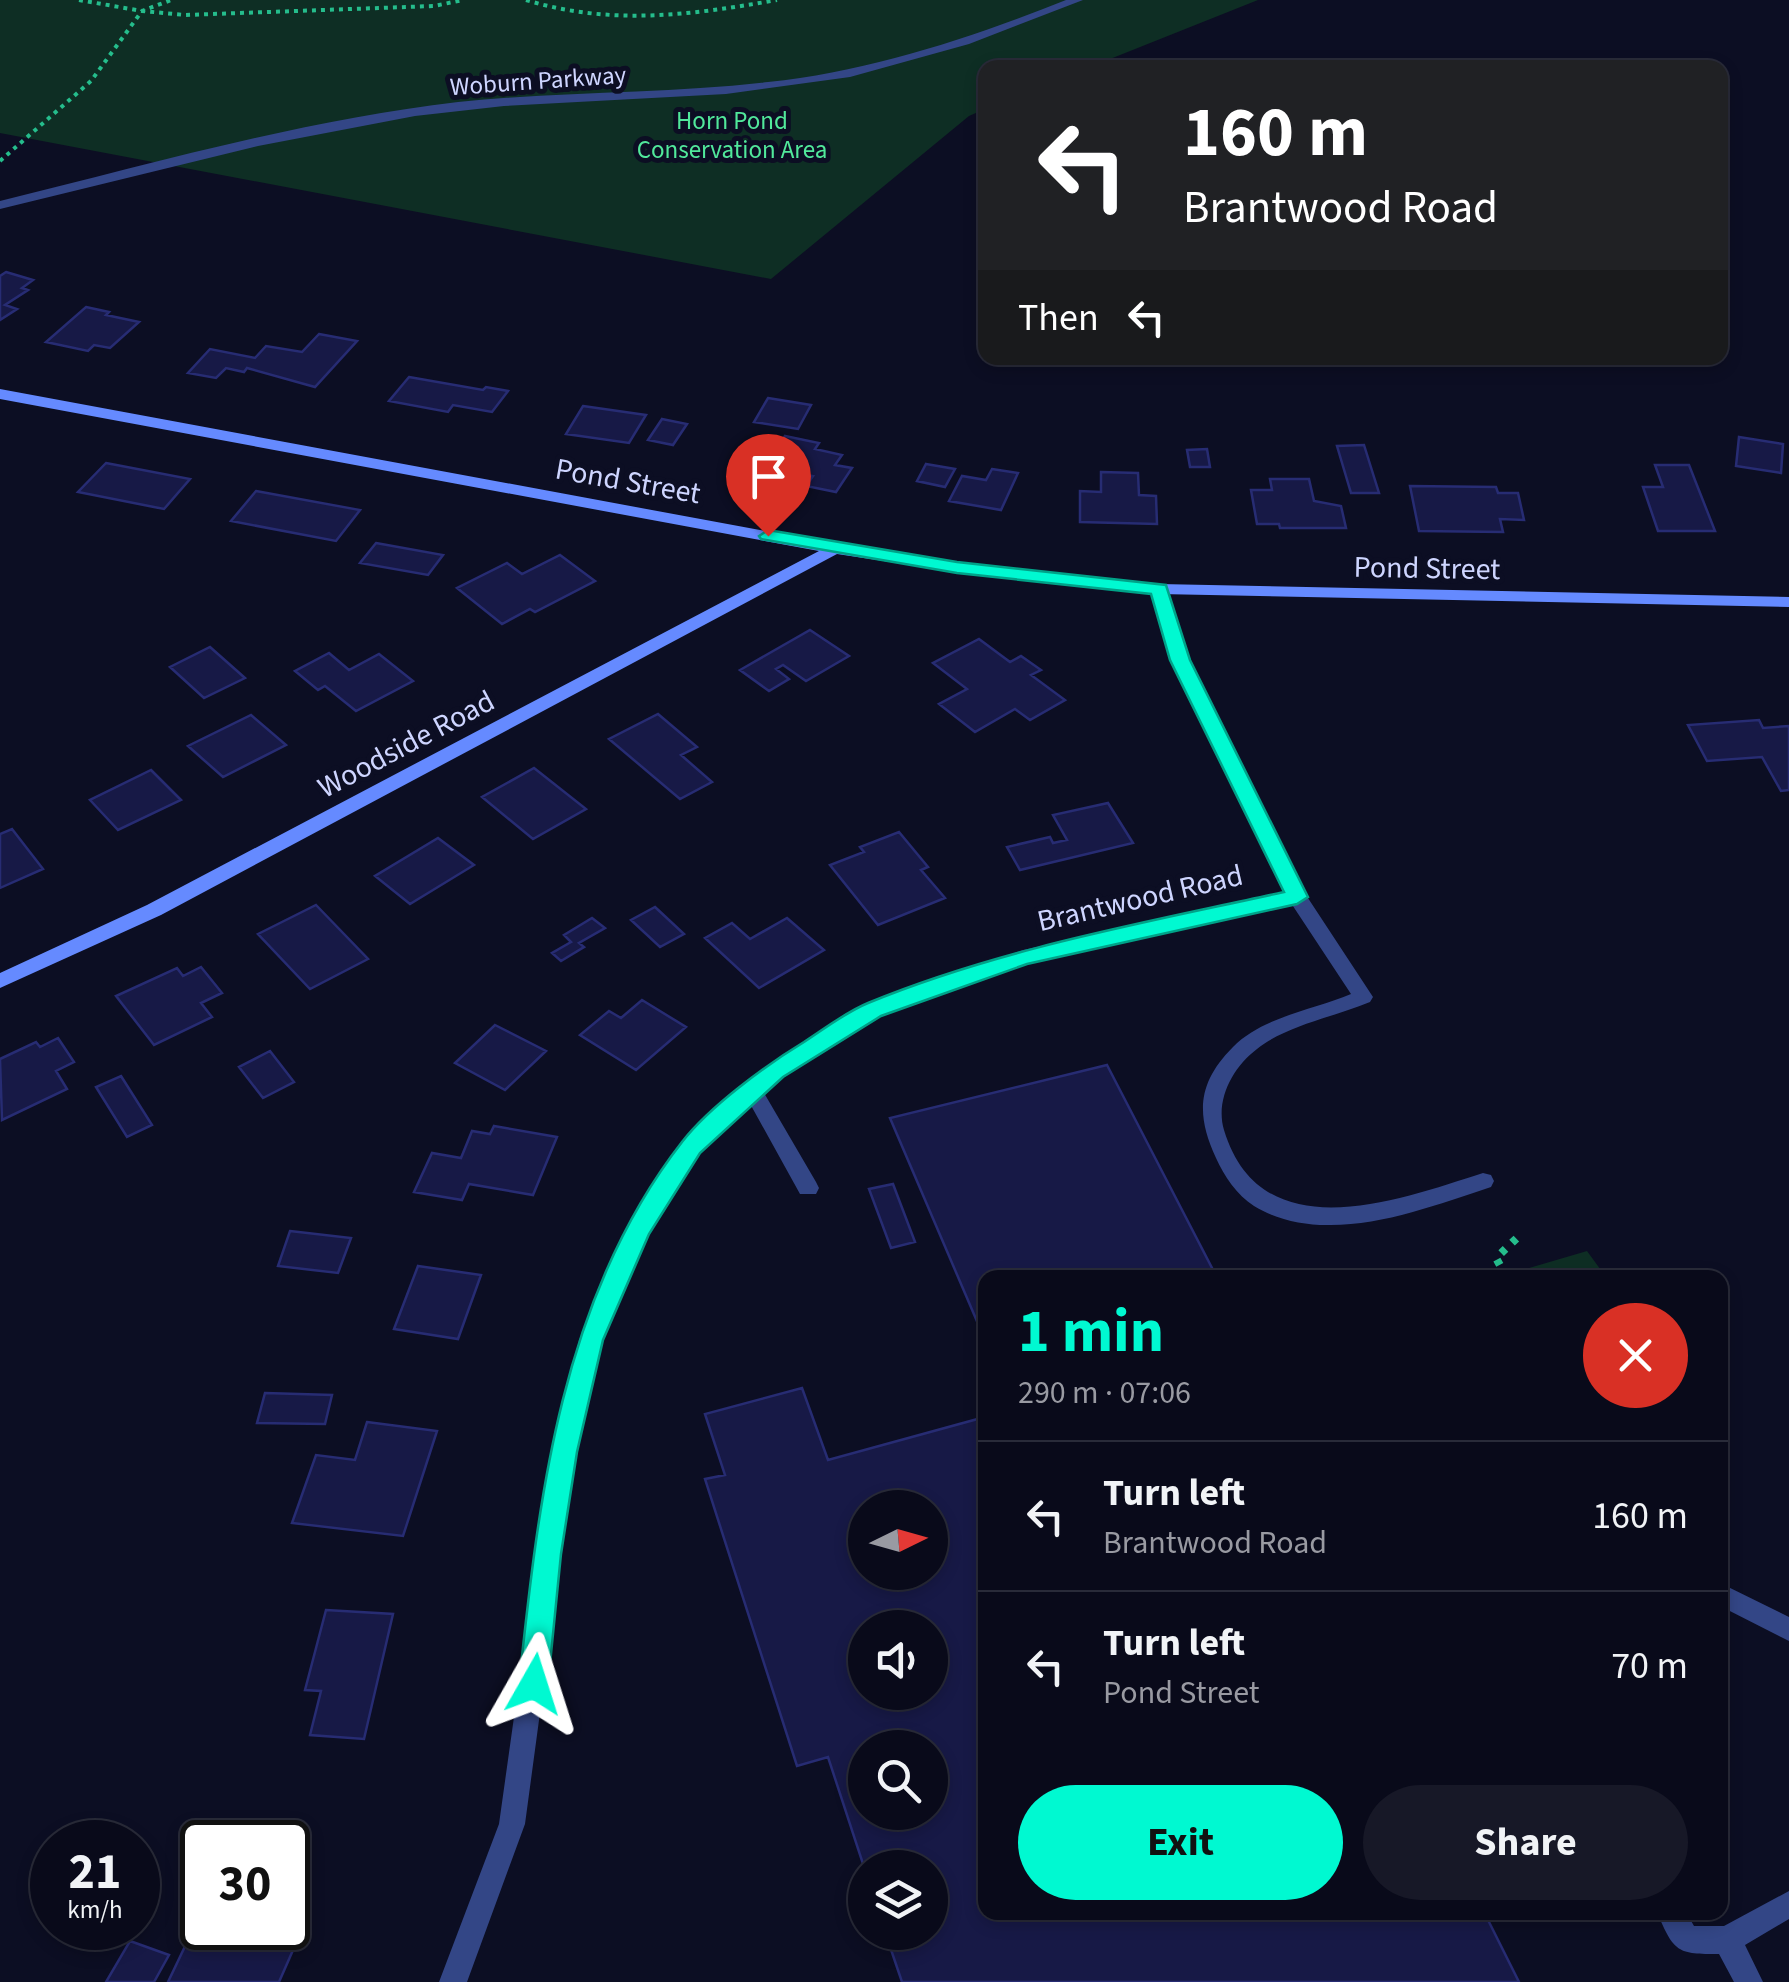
<!DOCTYPE html>
<html lang="en">
<head>
<meta charset="utf-8">
<style>
  body { margin:0; font-family:"Source Sans 3",sans-serif; background:#171827; color:#f1f3f6; height:100vh; display:flex; flex-direction:column; font-size:38px; white-space:nowrap }
  * { box-sizing:border-box; margin:0 }
  p { font-size:32px; color:#999aa2 }
  .icon { flex:none; width:55px; height:55px; fill:none; stroke:currentColor; stroke-width:2; stroke-linecap:round; stroke-linejoin:round }
  .map { position:relative; flex:1; overflow:hidden }
  .details { position:absolute; left:978px; top:1270px; width:750px; height:650px; display:flex; flex-direction:column; background:#090a1a; border-radius:20px; box-shadow:0 5px 15px #0003,0 0 0 2px #292b39 }
  .details>* { flex:none }
  .hud { position:absolute; left:978px; top:60px; width:750px; height:305px; border-radius:20px; box-shadow:0 5px 15px #0003,0 0 0 2px #292b39; background:#202124; color:#fff; overflow:hidden }
  .needle { width:65px; rotate:85deg }
  .buttons { position:absolute; left:848px; top:1490px; display:grid; gap:20px }
  .buttons a { display:grid; place-items:center; width:100px; height:100px; border-radius:50%; background:#090a1a; box-shadow:0 5px 15px #0003,0 0 0 2px #292b39; font-size:50px }
  .speed { position:absolute; left:30px; top:1820px; display:flex; gap:20px; font-size:50px; font-weight:700; text-align:center }
  .speed>* { display:grid; place-content:center; width:130px; height:130px; border-radius:50%; background:#090a1a; box-shadow:0 5px 15px #0003,0 0 0 2px #292b39; line-height:1 }
  .speed small { font-size:25px; font-weight:400 }
  .speed .limit { border:5px solid #111; border-radius:15px; background:#fff; color:#111 }
  .pin { position:absolute; display:grid; place-items:center; width:85px; height:85px; color:#fff; margin:-102px -42px; border-radius:50% 50% 50% 0; rotate:-45deg; box-shadow:0 0 10px #0007 }
  .pin .icon { rotate:45deg }
  .me { position:absolute; width:110px; margin:-55px; rotate:6deg; stroke-linejoin:round; filter:drop-shadow(0 0 8px #0008) }
  .turn { display:flex; align-items:center; gap:35px; height:210px; padding:0 40px; font-size:45px }
  .turn .icon { width:130px; height:130px; stroke-width:2.5 }
  .turn b { display:block; font-size:70px; line-height:85px }
  .then { display:flex; align-items:center; height:95px; padding:0 40px; background:#0003; gap:20px; font-size:38px }
  .round { display:grid; place-items:center; flex:none; width:105px; height:105px; border-radius:52px; background:#171827 }
  .headline { display:flex; align-items:center; justify-content:space-between; height:170px; padding:0 40px }
  h1 { font-size:60px; font-weight:700; line-height:75px; color:#00f9d1 }
  .cta { display:flex; gap:20px; margin-top:auto; padding:20px 40px }
  .cta a { flex:1; height:115px; border-radius:60px; background:#00f9d1; color:#111; font-size:40px; font-weight:700; line-height:115px; text-align:center }
  .cta a+a { background:#171827; color:#f1f3f6 }
  ul { padding:0; list-style:none }
  li { display:flex; align-items:center; gap:30px; height:150px; padding:0 40px; border-top:2px solid #292b39 }
  li div { flex:1 }
  li b { display:block; font-size:38px }
  li em { font-style:normal }
  .map>svg:first-child { display:block }
  .green { fill:#0e2e24 }
  .building { fill:#171946; stroke:#272c73; stroke-width:2.5; fill-rule:evenodd }
  .lines { fill:none; stroke-linecap:round; stroke-linejoin:round }
  .path-far1 { stroke:#25bd8c; stroke-width:4; stroke-dasharray:4 5; stroke-linecap:butt }
  .path { stroke:#25bd8c; stroke-width:8; stroke-dasharray:6 9; stroke-linecap:butt }
  .lane { fill:#334686; fill-rule:evenodd }
  .street { fill:#334686; fill-rule:evenodd }
  .secondary { fill:#658aff; fill-rule:evenodd }
  .route { fill:#00f9d1; stroke:#00a288; stroke-width:2.5 }
  .labels { text-anchor:middle; stroke-width:10; stroke-linejoin:round; paint-order:stroke }
  .far-street-label { font-size:25px; fill:#ced5ff; stroke:#0c0e23 }
  .far-park-label { font-size:25px; fill:#51e89b; stroke:#0c0e23 }
  .street-label { font-size:30px; fill:#ced5ff; stroke:#0c0e23 }
</style>
</head>
<body>
<div class="map">
<svg width="1789" height="1982" viewBox="0 0 1789 1982">
  <rect width="100%" height="100%" fill="#0c0e23"/>
  <path class="green" d="M0,0h1258l-168,67 -105,1v41l-16,7 -198,163 -771,-146z
    M1587,1251l19,26h-111l7,-1z"/>
  <path class="building" d="M6,272l27,8 -11,8 6,2 -23,15 12,4 -17,11v-44z
    M86,307l23,5 -3,3 33,7 -29,26 -16,-3 -6,6 -42,-9z
    M319,334l38,7 -42,46 -68,-19 -3,4 -18,-4 -10,10 -28,-5 22,-24 45,9 11,-12 36,6z
    M409,377l74,13 3,-3 22,4 -16,21 -39,-7 -5,7 -59,-11z
    M768,398l43,7 -13,24 -44,-7z
    M583,406l63,9 -17,28 -63,-9z
    M662,419l25,5 -14,21 -25,-5z
    M785,436l34,7 -4,6 27,6 -7,10 17,3 -16,24 -30,-6 7,-10 -42,-8 10,-14 -7,-2z
    M1739,437l44,7 -2,29 -45,-7z
    M1364,445l15,48h-28l-14,-47z
    M1207,449l3,18h-20l-3,-17z
    M106,463l84,16 -26,30 -86,-17z
    M926,464l29,5 -10,18 -28,-6z
    M1655,465h34l26,66h-57l-15,-44h20z
    M992,469l26,4 -17,37 -52,-9 13,-25 24,4z
    M1101,472l37,1 1,22 17,1 1,28 -77,-2v-31l21,1z
    M1270,479h39l5,22 27,5 5,22h-66l-1,-4h-22l-6,-34h21z
    M1410,486l86,1 2,6h20l6,27 -24,-1 3,13 -84,-1z
    M256,491l104,19 -24,31 -105,-20z
    M376,543l67,12 -15,20 -68,-12z
    M560,555l35,26 -60,31 -5,-3 -28,15 -45,-36 50,-25 15,11z
    M810,630l39,26 -43,25 -23,-16 -7,4 13,10 -20,12 -29,-21z
    M979,639l31,23 11,-6 20,14 -10,5 34,25 -35,20 -15,-11 -40,23 -36,-28 28,-15 -34,-26z
    M210,647l35,31 -41,20 -34,-31z
    M329,653l20,17 30,-16 34,27 -57,30 -31,-25 -7,4 -23,-19z
    M658,714l39,33 -16,8 31,27 -32,17 -71,-60z
    M251,715l35,30 -63,32 -35,-31z
    M1759,720l4,8 26,-2v64l-8,1 -19,-34 -55,4 -19,-36z
    M534,768l52,41 -53,30 -51,-42z
    M151,770l30,30 -63,30 -28,-30z
    M1108,803l25,40 -113,27 -13,-23 43,-10 3,6 14,-3 -14,-25z
    M12,829l31,40 -43,19v-54z
    M899,832l29,35 -7,3 24,28 -67,27 -48,-60 34,-13 -4,-5z
    M438,838l36,27 -64,39 -35,-28z
    M316,905l52,54 -58,30 -52,-55z
    M655,907l29,27 -24,13 -29,-27z
    M592,918l13,10 -26,15 5,4 -23,14 -9,-8 19,-11 -7,-7z
    M787,918l37,32 -65,38 -54,-50 27,-15 18,16z
    M201,967l21,26 -21,10 11,14 -58,28 -38,-49 61,-28 6,8z
    M642,1000l44,27 -50,43 -56,-35 29,-24 12,7z
    M495,1025l51,26 -41,39 -50,-27z
    M58,1038l16,24 -18,9 11,18 -65,31 -2,-61 36,-17 4,5z
    M270,1051l24,31 -31,16 -24,-31z
    M1107,1065l105,203 -37,10h-190v62l-95,-222z
    M121,1076l31,49 -25,12 -31,-50z
    M494,1126l63,11 -24,58 -64,-11 -7,16 -48,-8 18,-39 29,5 11,-27 18,3z
    M893,1184l22,58 -24,6 -22,-59z
    M290,1231l61,7 -13,35 -60,-7z
    M418,1266l63,9 -23,64 -64,-10z
    M802,1388l26,72 157,-43v495h499l35,70h-617l-17,-50h45v-64l-65,2 -37,-113 -31,9 -92,-287 20,-4 -20,-61zM865,1508h65v64h-65zM865,1628h65v64h-65zM865,1748h65v64h-65z
    M265,1393l67,2 -7,29 -68,-1z
    M367,1422l70,9 -34,105 -111,-13 24,-68 39,5z
    M326,1610l67,4 -29,125 -54,-4 11,-44 -16,-1z
    M200,1915l2,13h45l50,13 -18,41h-111z
    M130,1941l39,14 -15,27h-48z"/>
  <g class="lines">
    <path class="path-far1" d="M79,0l63,11 29,-11
      M526,0c85,26 165,15 251,0
      M0,161l91,-80 51,-70 43,4 249,-9 29,-6"/>
    <path class="path" d="M1507,1278l-11,-20 23,-22"/>
    <path class="lane" d="M1297,890l7,2 69,105 -3,5c-36,15 -83,23 -113,47 -24,18 -42,51 -33,81 37,122 174,70 259,43l8,2 3,6 -3,6c-52,17 -109,39 -164,38 -25,0 -52,-6 -73,-19 -17,-11 -30,-30 -38,-48 -20,-43 -19,-75 17,-111 29,-30 80,-37 118,-53l-64,-97z
      M753,1083l7,3 56,96 3,6 -3,6h-16l-57,-103 3,-5z
      M1720,1583l69,34v24l-69,-35z
      M1789,1891v28l-44,26 18,37h-29l-15,-28c-41,0 -45,-1 -62,-42h29l8,14h30z"/>
    <path class="street" d="M1066,0h17l-114,44 -119,33 -124,17 -222,12 -89,10 -157,30 -258,63v-8c151,-37 303,-81 458,-99 103,-11 207,-8 310,-20 103,-11 202,-44 298,-82z
      M1159,584l8,5 22,70 118,238 -10,7 -271,59 -146,52 -98,60 -83,77 -51,82 -47,106 -26,113 -50,371 -58,158h-28l60,-158 52,-371 28,-113 48,-109 56,-91 85,-75 98,-60 157,-55 262,-57 -114,-234 -20,-70z"/>
    <path class="secondary" d="M0,389l835,155 122,18 202,22 630,13v10l-630,-13 -202,-22 -120,-18 -676,361 -161,73v-15l147,-68 672,-354 -819,-152z"/>
  </g>
  <path class="route" d="M768,530l189,32 209,23 24,75 118,237 -11,7 -270,60 -146,52 -98,61 -83,76 -51,81 -46,106 -26,112 -16,102 -13,130 -4,10 -10,4 -11,-4 -4,-10c20,-188 42,-387 163,-542 27,-35 84,-77 122,-100 20,-13 42,-30 64,-39 134,-55 276,-80 416,-111l-114,-232 -19,-66 -194,-21 -196,-34 -2,-3z"/>
  <g class="labels">
    <g class="far-street-label">
      <text transform="translate(538 80) rotate(-4)" y="9">Woburn Parkway</text>
    </g>
    <g class="far-park-label">
      <text x="732" y="129">Horn Pond<tspan x="732" dy="29">Conservation Area</tspan></text>
    </g>
    <g class="street-label">
      <text transform="translate(628 481) rotate(10)" y="10">Pond Street</text>
      <text transform="translate(1427 568) rotate(1)" y="10">Pond Street</text>
      <text transform="translate(406 744) rotate(-28)" y="10">Woodside Road</text>
      <text transform="translate(1140 898) rotate(-13)" y="10">Brantwood Road</text>
    </g>
  </g>
</svg>
<div class="buttons">
<a><svg class="needle" viewBox="-14 -14 28 28"><path d="M0-13l5 13h-10z" fill="#e53935"/><path d="M0 13l5-13h-10z" fill="#999aa2"/></svg></a>
<a><svg class="icon" aria-label="sound" viewBox="0 0 24 24"><path d="M4 9h4l5-4v14l-5-4H4zM17 9q2 3 0 6"/></svg></a>
<a><svg class="icon" aria-label="search" viewBox="0 0 24 24"><circle cx="10" cy="10" r="6"/><path d="M15 15l6 6"/></svg></a>
<a><svg class="icon" aria-label="layers" viewBox="0 0 24 24"><path d="M12 4l9 5-9 5-9-5zM3 14l9 5 9-5"/></svg></a>
</div>
<div class="speed"><div>21<small>km/h</small></div><div class="limit">30</div></div>
<div class="pin" style="left:768px;top:536px;background:#d93025"><svg class="icon" aria-label="arrive" viewBox="0 0 24 24"><path d="M6 21V4h12l-3 4 3 4H6"/></svg></div>
<svg class="me" style="left:534px;top:1684px" viewBox="-20 -20 40 40"><path d="M0-17L14 15 0 8-14 15z" fill="#00f9d1" stroke="#fff" stroke-width="4"/></svg>
<div class="hud">
<div class="turn"><svg class="icon" aria-label="left" viewBox="0 0 24 24"><path d="M17 20v-9H6M10 6l-5 5 5 5"/></svg><div><b>160 m</b>Brantwood Road</div></div>
<div class="then">Then<svg class="icon" aria-label="left" viewBox="0 0 24 24"><path d="M17 20v-9H6M10 6l-5 5 5 5"/></svg></div>
</div>
<section class="details">
<div class="headline"><div><h1>1 min</h1><p>290 m · 07:06</p></div><a class="round" style="background:#d93025;color:#fff"><svg class="icon" aria-label="close" viewBox="0 0 24 24"><path d="M6 6l12 12M18 6L6 18"/></svg></a></div>
<ul>
<li><svg class="icon" aria-label="left" viewBox="0 0 24 24"><path d="M17 20v-9H6M10 6l-5 5 5 5"/></svg><div><b>Turn left</b><p>Brantwood Road</p></div><em>160 m</em></li>
<li><svg class="icon" aria-label="left" viewBox="0 0 24 24"><path d="M17 20v-9H6M10 6l-5 5 5 5"/></svg><div><b>Turn left</b><p>Pond Street</p></div><em>70 m</em></li>
</ul>
<div class="cta"><a>Exit</a><a>Share</a></div>
</section>
</div>
</body>
</html>
